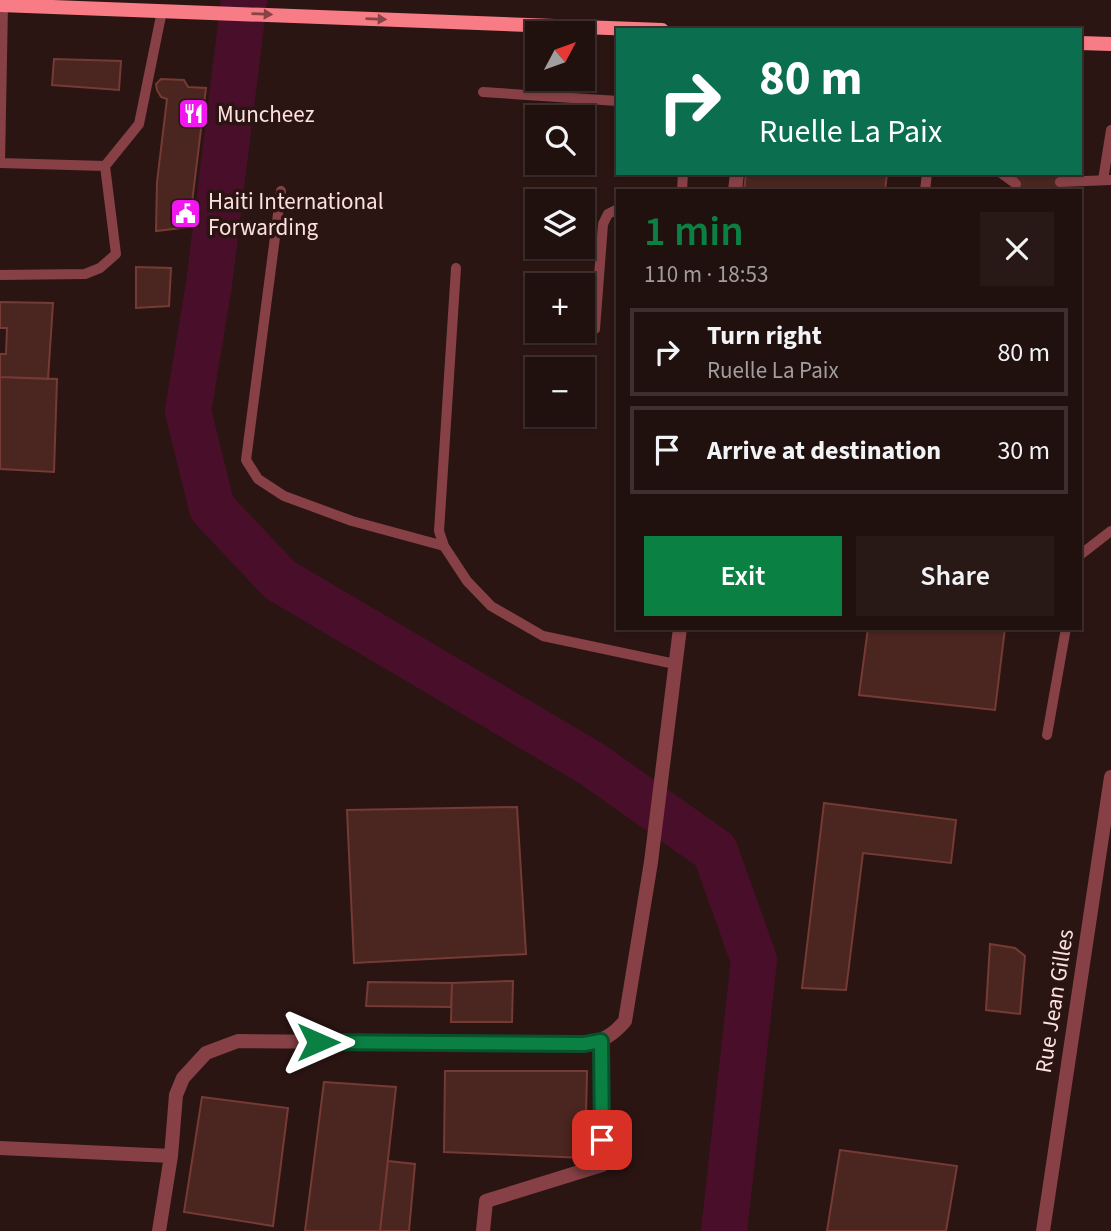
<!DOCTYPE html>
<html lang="en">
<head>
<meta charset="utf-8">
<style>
  body { margin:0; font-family:"Source Sans 3",sans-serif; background:#281917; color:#f1f3f6; height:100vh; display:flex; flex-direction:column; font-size:26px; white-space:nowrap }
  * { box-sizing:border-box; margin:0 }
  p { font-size:23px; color:#a29d9e }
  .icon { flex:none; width:38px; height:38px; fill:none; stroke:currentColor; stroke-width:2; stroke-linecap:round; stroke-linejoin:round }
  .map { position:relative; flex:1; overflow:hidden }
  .side { position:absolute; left:616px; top:189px; width:466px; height:441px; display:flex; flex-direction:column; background:#20100e; border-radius:0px; box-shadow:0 2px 5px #0004,0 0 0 2px #3d302e }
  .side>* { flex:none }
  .guide { position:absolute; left:616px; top:28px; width:466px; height:147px; border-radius:0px; box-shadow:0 2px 5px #0004,0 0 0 2px #3d302e; background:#0b6e4f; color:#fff; overflow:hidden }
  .needle { width:46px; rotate:49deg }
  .tools { position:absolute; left:525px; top:21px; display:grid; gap:14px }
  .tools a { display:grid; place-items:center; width:70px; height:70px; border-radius:0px; background:#20100e; box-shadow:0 2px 5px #0004,0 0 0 2px #3d302e; font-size:35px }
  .pin { position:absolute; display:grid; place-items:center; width:60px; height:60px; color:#fff; margin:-30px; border-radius:14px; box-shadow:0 4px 10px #0006 }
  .me { position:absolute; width:77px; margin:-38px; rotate:90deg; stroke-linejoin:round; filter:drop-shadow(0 0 5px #0008) }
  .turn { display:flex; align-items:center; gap:24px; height:147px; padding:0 28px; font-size:32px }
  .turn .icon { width:91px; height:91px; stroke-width:2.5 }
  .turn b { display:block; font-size:49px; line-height:60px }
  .round { display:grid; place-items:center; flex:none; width:74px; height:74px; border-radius:0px; background:#281917 }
  .overview { display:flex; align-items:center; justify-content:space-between; height:119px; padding:0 28px }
  h1 { font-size:42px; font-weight:600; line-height:52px; color:#0b8043 }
  .button { display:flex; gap:14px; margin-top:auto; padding:14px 28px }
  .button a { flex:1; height:80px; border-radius:0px; background:#0b8043; color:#fff; font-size:28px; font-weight:600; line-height:80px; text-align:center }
  .button a+a { background:#281917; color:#f1f3f6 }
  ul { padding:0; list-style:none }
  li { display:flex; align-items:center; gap:21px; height:88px; margin:0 14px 10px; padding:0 14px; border:4px solid #3d302e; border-radius:0px }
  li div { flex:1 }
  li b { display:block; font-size:26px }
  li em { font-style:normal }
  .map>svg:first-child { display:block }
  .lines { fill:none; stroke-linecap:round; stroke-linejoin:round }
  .river { stroke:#490f2a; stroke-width:46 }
  .building { fill:#4b2520; stroke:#763a34; stroke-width:2 }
  .lane { stroke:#874146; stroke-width:10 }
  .street { stroke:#874146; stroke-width:14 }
  .secondary { stroke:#f77c85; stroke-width:14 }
  .oneway { fill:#874346 }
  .route-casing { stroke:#07532c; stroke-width:18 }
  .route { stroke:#0b8043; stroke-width:12 }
  .labels { text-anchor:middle; stroke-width:7; stroke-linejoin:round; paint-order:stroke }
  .poi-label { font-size:23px; fill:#fde0e0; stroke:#2b1513; text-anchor:start }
  .street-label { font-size:23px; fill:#fde0e0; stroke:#2b1513 }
</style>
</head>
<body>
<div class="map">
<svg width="1111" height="1231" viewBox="0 0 1111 1231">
  <rect width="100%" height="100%" fill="#2b1513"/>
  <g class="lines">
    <path class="river" d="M244,0l-35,284 -21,127 24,97 68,72 312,184 123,87 39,109 -30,271"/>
  </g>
  <path class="building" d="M54,59l67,2 -2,29 -67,-5z
    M161,79l23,1 4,7 18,1 -17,139 -33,4 1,-49 10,-83 -6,-2 -4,-7 -1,-6z
    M746,173h141l-2,18h-141z
    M1017,173h44l-1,18h-45z
    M136,267l35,1 -2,38 -33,2z
    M0,302l53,1 -5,76 -48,-2v-23h6l1,-26h-7z
    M0,377l57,2 -3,93 -54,-3z
    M868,628h137l-10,82 -136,-15z
    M824,803l132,17 -5,43 -88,-10 -17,137 -44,-2z
    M517,807l9,147 -172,9 -7,-153z
    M990,944l25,4 10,8 -5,58 -34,-4z
    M513,981l-1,41h-61l1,-39z
    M368,982l84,1 -1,24 -85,-1z
    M445,1071h142l-2,87 -141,-6z
    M324,1082l72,5 -16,144h-75z
    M202,1097l86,11 -15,118 -89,-14z
    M840,1150l117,16 -11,65h-119z
    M388,1161l27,3 -6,67h-29z"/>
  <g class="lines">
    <path class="lane" d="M483,92l135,9
      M0,163l105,3 34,-42 23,-113
      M0,163l3,-158
      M1001,173l15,11
      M1103,180l8,-50
      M1060,182l51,-2
      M281,191l-35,269 12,19 26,17 68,25 92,25
      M682,191l1,-18
      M925,191l2,-18
      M456,268l-17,263 5,15 23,35 24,25 52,30 132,28
      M0,275l85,-1 15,-6 16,-14 -11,-88
      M595,329l8,-105 5,-10 10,-5
      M1080,555l31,-24
      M1047,735l19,-107"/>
    <path class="street" d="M735,191l2,-18
      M0,1148l171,8
      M159,1231l12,-75 5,-61 7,-17 23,-25 32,-12 347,3c18,-3 28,-9 40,-23l26,-159 29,-234
      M483,1231l3,-30 116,-36 -1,-124
      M1043,1231l68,-454"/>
    <path class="secondary" d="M0,5l662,25
      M1080,43l31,1"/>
  </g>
  <defs><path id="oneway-solid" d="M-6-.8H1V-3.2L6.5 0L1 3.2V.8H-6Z" transform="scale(1.75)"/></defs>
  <g class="oneway">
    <use href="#oneway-solid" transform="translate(262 14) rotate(2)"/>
    <use href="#oneway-solid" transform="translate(376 19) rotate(2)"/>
  </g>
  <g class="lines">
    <defs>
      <path id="route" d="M318,1042l266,2 17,-3 1,99"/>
    </defs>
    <use href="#route" class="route-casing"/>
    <use href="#route" class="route"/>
  </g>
  <defs>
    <symbol id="restaurant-square" viewBox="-11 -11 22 22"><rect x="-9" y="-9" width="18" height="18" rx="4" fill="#f217f1" stroke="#2b1513"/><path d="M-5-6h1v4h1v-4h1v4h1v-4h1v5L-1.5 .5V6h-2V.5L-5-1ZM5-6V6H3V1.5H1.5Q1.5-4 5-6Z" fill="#fff"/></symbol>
    <symbol id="civic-square" viewBox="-11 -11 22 22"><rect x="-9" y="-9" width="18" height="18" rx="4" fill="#f217f1" stroke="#2b1513"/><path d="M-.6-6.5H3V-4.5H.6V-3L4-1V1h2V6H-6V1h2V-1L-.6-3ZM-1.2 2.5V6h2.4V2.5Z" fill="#fff"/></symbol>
  </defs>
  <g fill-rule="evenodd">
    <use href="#restaurant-square" x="176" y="96" width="35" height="35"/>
    <use href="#civic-square" x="168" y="196" width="35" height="35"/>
  </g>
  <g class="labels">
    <g class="poi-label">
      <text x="217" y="122">Muncheez</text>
      <text x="208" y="209">Haiti International<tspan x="208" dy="26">Forwarding</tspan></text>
    </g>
    <g class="street-label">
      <text transform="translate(1054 1001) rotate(-81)" y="8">Rue Jean Gilles</text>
    </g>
  </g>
</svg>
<div class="tools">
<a><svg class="needle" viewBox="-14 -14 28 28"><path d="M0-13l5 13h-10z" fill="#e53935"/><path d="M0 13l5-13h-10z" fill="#a29d9e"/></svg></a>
<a><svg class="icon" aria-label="search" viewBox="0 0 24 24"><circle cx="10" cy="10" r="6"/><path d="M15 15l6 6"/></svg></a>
<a><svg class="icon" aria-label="layers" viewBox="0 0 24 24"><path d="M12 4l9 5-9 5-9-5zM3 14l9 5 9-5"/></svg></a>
<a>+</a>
<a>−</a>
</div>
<div class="pin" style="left:602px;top:1140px;background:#d93025"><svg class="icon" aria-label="arrive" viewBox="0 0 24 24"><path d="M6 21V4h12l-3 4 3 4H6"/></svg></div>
<svg class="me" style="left:318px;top:1042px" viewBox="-20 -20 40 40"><path d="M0-17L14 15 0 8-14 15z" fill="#0b8043" stroke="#fff" stroke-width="4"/></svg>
<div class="guide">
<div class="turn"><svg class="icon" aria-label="right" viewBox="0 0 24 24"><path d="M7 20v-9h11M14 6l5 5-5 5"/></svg><div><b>80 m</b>Ruelle La Paix</div></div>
</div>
<section class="side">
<div class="overview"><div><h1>1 min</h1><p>110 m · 18:53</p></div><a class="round"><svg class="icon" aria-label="close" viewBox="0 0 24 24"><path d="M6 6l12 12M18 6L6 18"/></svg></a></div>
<ul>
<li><svg class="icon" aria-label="right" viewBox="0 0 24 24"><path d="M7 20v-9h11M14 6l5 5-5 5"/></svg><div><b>Turn right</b><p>Ruelle La Paix</p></div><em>80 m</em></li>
<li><svg class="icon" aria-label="arrive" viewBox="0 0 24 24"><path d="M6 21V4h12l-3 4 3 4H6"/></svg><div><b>Arrive at destination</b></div><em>30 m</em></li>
</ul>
<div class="button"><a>Exit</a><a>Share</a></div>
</section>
</div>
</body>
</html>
